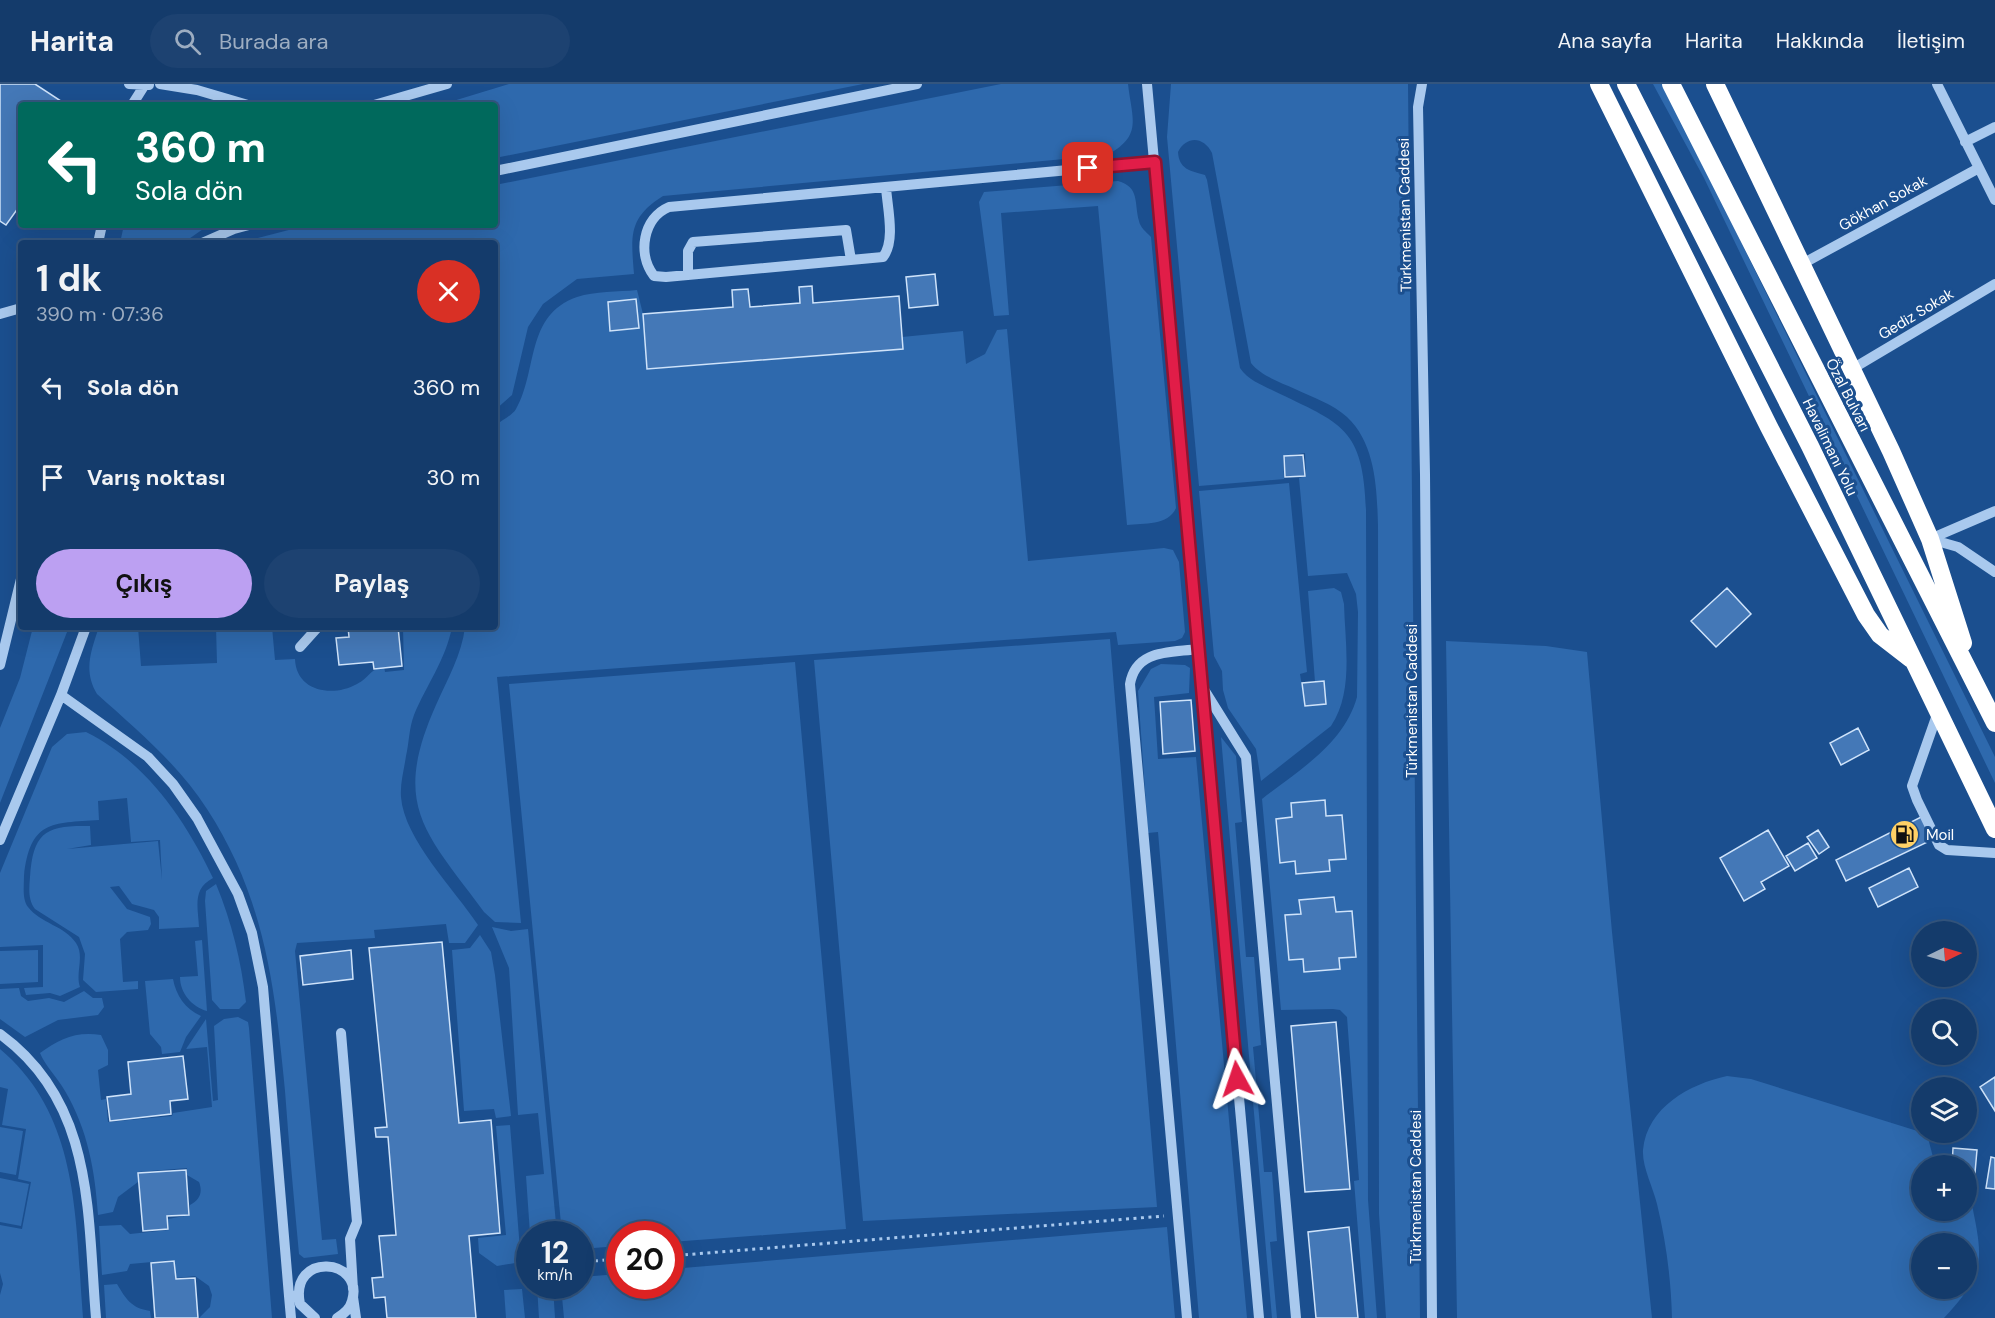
<!DOCTYPE html>
<html lang="tr">
<head>
<meta charset="utf-8">
<style>
  body { margin:0; font-family:"DM Sans",sans-serif; background:#1d4271; color:#f1f3f6; height:100vh; display:flex; flex-direction:column; font-size:22px; white-space:nowrap }
  * { box-sizing:border-box; margin:0 }
  p { font-size:20px; color:#9dadc1 }
  .icon { flex:none; width:33px; height:33px; fill:none; stroke:currentColor; stroke-width:2; stroke-linecap:round; stroke-linejoin:round }
  .map { position:relative; flex:1; overflow:hidden }
  .panel { position:absolute; left:18px; top:156px; width:480px; height:390px; display:flex; flex-direction:column; background:#143b6b; border-radius:6px; box-shadow:0 6px 24px #0002,0 0 0 2px #33557e }
  .panel>* { flex:none }
  .top-card { position:absolute; left:18px; top:18px; width:480px; height:126px; border-radius:6px; box-shadow:0 6px 24px #0002,0 0 0 2px #33557e; background:#00695c; color:#fff; overflow:hidden }
  .needle { width:39px; rotate:85deg }
  .fabs { position:absolute; left:1911px; top:837px; display:grid; gap:12px }
  .fabs a { display:grid; place-items:center; width:66px; height:66px; border-radius:50%; background:#143b6b; box-shadow:0 6px 24px #0002,0 0 0 2px #33557e; font-size:30px }
  .speed { position:absolute; left:516px; top:1137px; display:flex; gap:12px; font-size:30px; font-weight:700; text-align:center }
  .speed>* { display:grid; place-content:center; width:78px; height:78px; border-radius:50%; background:#143b6b; box-shadow:0 6px 24px #0002,0 0 0 2px #33557e; line-height:1 }
  .speed small { font-size:15px; font-weight:400 }
  .speed .limit { border:9px solid #d22; background:#fff; color:#111 }
  .pin { position:absolute; display:grid; place-items:center; width:51px; height:51px; color:#fff; margin:-26px; border-radius:12px; box-shadow:0 3px 9px #0006 }
  .me { position:absolute; width:66px; margin:-33px; rotate:355deg; stroke-linejoin:round; filter:drop-shadow(0 0 4px #0008) }
  .turn { display:flex; align-items:center; gap:21px; height:126px; padding:0 18px; font-size:27px }
  .turn .icon { width:78px; height:78px; stroke-width:2.5 }
  .turn b { display:block; font-size:42px; line-height:51px }
  .round { display:grid; place-items:center; flex:none; width:63px; height:63px; border-radius:32px; background:#1d4271 }
  .overview { display:flex; align-items:center; justify-content:space-between; height:102px; padding:0 18px }
  h1 { font-size:36px; font-weight:700; line-height:45px }
  .action { display:flex; gap:12px; margin-top:auto; padding:12px 18px }
  .action a { flex:1; height:69px; border-radius:36px; background:#bca0f2; color:#111; font-size:24px; font-weight:700; line-height:69px; text-align:center }
  .action a+a { background:#1d4271; color:#f1f3f6 }
  ul { padding:0; list-style:none }
  li { display:flex; align-items:center; gap:18px; height:90px; padding:0 18px }
  li div { flex:1 }
  li b { display:block; font-size:22px }
  li em { font-style:normal }
  header { display:flex; align-items:center; gap:36px; box-sizing:border-box; height:84px; padding:0 30px; background:#143b6b; border-bottom:2px solid #33557e }
  header strong { font-size:28px }
  nav { display:flex; gap:33px; margin-inline-start:auto; font-size:21px }
  .search { width:420px; height:54px; background:#1d4271; display:flex; align-items:center; gap:15px; box-sizing:border-box; padding:0 21px; border-radius:33px; color:#9dadc1; font-size:22px }
  .map>svg:first-child { display:block }
  .green { fill:#2e69ad; fill-rule:evenodd }
  .building { fill:#4478b7; stroke:#cfe3fa; stroke-width:1.5 }
  .lines { fill:none; stroke-linecap:round; stroke-linejoin:round }
  .path { stroke:#a9c9ee; stroke-width:3; stroke-dasharray:3 4.5; stroke-linecap:butt }
  .minor { stroke:#a9c9ee; stroke-width:10 }
  .highway { stroke:#fff; stroke-width:18 }
  .route-casing { stroke:#92132f; stroke-width:15 }
  .route { stroke:#e11d48; stroke-width:10 }
  .labels { text-anchor:middle; stroke-width:6; stroke-linejoin:round; paint-order:stroke }
  .street-label { font-size:15px; fill:#fff; stroke:#1b4f8f }
  .poi-label { font-size:15px; fill:#fff; stroke:#1b4f8f; text-anchor:start }
</style>
</head>
<body>
<header>
<strong>Harita</strong>
<div class="search"><svg class="icon" aria-label="search" viewBox="0 0 24 24"><circle cx="10" cy="10" r="6"/><path d="M15 15l6 6"/></svg>Burada ara</div>
<nav><a>Ana sayfa</a><a>Harita</a><a>Hakkında</a><a>İletişim</a></nav>
</header>
<div class="map">
<svg width="1995" height="1234" viewBox="0 0 1995 1234">
  <rect width="100%" height="100%" fill="#1b4f8f"/>
  <path class="green" d="M509,0h354l-368,74v-53h-55z
    M1001,0h127c4,35 15,52 -21,71l-444,41c-35,22 -32,40 -29,78l-57,5 -34,25 -15,23 -16,68 -17,15v-167h-257l70,-18h187v-40z
    M1171,0h237l12,1234h-34l-7,-104 -1,-688c-1,-36 -2,-82 -31,-109 -14,-13 -35,-20 -52,-28 -15,-7 -34,-13 -44,-26l-39,-210c-8,-16 -25,-18 -34,-1 1,17 12,19 27,23l2,5 33,188c8,12 22,17 34,23 68,33 89,36 92,119l2,690 9,118h-12l-11,-137 5,-1 -12,-163 -7,-7 -7,-1 -52,1 -19,-211c37,-29 82,-55 95,-102l1,-85 -2,-18 -9,-21 -39,3 -9,-98 7,-2 -1,-23 -22,3 1,23 -85,7 -32,-349z
    M1653,0h10l332,673v26l-291,-605z
    M1118,97c22,6 16,22 21,40 1,6 7,11 12,16l25,271c-8,18 -32,15 -49,17l-29,-319 -97,7 8,102 -15,1 -15,-114 5,-10z
    M124,141h90l-8,2 -23,16h-63z
    M637,206l6,24 5,55 255,-20 -1,-12 61,-6 3,33 19,-10 12,-24 10,-1 21,232 136,-13 9,2 6,12 6,70 -3,6 -7,3 -57,4 -2,-13 -619,45 24,246 -26,-1 -11,-10c-59,-80 -93,-106 -48,-207 11,-25 26,-51 29,-78h30v-201c6,-6 17,-10 21,-17 22,-38 9,-94 61,-112 18,-6 41,-5 60,-7z
    M1289,399l18,189 -7,2 5,32 21,-3 -2,-22 -9,1 -7,-91 26,-3 7,4 3,12c1,39 10,88 -13,122l-70,55 -5,-32 -28,-41 -5,-18 -1,-19 -8,-15 -15,-165z
    M33,543h36l-69,176v-75l20,-50z
    M99,543h39l3,39 76,-3 -1,-36h56l3,33 20,-1c1,32 37,39 62,25 12,-6 12,-14 27,-18l1,6 19,-2 -1,-43h49c-6,32 -26,59 -38,88 -5,13 -5,28 -8,41 -2,14 -6,27 -5,41 3,42 54,93 77,128l-13,18h-16l-3,-19 -72,6 1,8 -78,5 -2,8 27,289 14,-1 2,15 -34,4 -5,-4c-5,-54 -10,-108 -14,-163 -10,-103 -20,-193 -78,-282 -28,-44 -71,-80 -110,-115 -14,-23 -6,-43 2,-67z
    M1110,555l47,568 -294,14 -49,-561z
    M1446,557l100,5 41,6 25,280 40,386h-195z
    M795,578l51,567 -175,13 -1,-8h-50l-1,12 -38,3 -1,-15h-18l-53,-550z
    M1161,580l24,1 5,3 -1,25 -35,4 4,62 38,-2 51,561h-48l-41,-486 -10,1 -10,-142 13,-22z
    M86,648c59,29 99,87 127,146 -21,11 -15,29 -14,49l-40,2v-12l-5,-7 -22,-6 -13,-18 -9,1 17,22 23,8 1,7 -3,6 -21,2 -7,7 3,43 15,-1v8l-42,3 -13,-12 2,-26 -6,-17 -44,-28c-7,-9 -6,-20 -5,-32 3,-45 16,-52 60,-51l1,19 -24,4 91,-8 4,39 -2,-40 -29,2 -4,-44 -29,3 1,19c-48,3 -69,1 -75,56 0,10 -2,23 4,31 12,16 37,19 48,36 9,13 -1,30 4,44l-20,9 -10,-3 -24,2 -2,-7 19,-1v-42l-43,2v-74l52,-126 15,-13z
    M1221,653l15,19 6,66 -7,1 11,134h8l7,88 -8,2 11,125h8l5,69 -7,1 7,76h-5z
    M216,800c16,39 25,76 30,118l-7,7h-19l-8,-9 -7,-99 1,-10z
    M492,843l19,4 17,-2 29,305h-27l-4,-58 18,-2 -6,-61 -20,2 -9,-147z
    M480,851l11,17 4,23 16,141 -15,2 -2,-9 -30,2 -12,-161 18,-2z
    M202,856l5,71c-15,-4 -27,-18 -27,-34l18,-1 -3,-35z
    M38,866v32l-38,2v-33z
    M173,895c3,16 12,30 28,37l-15,21 -6,15 -18,2 -1,-7 -11,-13 -5,-53z
    M19,904l2,8 7,5 21,-3 15,4 20,-11 9,7h9l2,9 -6,8 -40,5 -33,17 -25,-18v-30z
    M238,933l10,5 1,6 23,290h-73l11,-11 2,-12 -3,-9 -14,-10 -19,2 -2,-18 -44,4 -3,7 -25,4 -3,-49 22,-1 9,9 39,-4 -1,-11 22,-4v-10c10,-5 13,-13 9,-23l-12,-7v-7l-49,4v10l-20,15 -5,15 -15,3c-3,-44 -10,-85 -33,-124 -7,-13 -20,-25 -25,-38 19,-14 36,-22 61,-18l7,15v15l-10,5 3,30 5,-1 2,23 64,-6 1,-3 39,-6 -5,-60 -21,2 20,-30 7,82 5,-1 -4,-74 10,-7z
    M0,965c81,68 75,173 83,269h-83v-23l3,-11 -3,-11v-48l22,4 9,-47 -13,-3 8,-50 -24,-4 6,-36 -8,-2z
    M1727,992l24,3 176,55 8,31 -13,1v44h44l1,-18 4,8c12,59 16,72 -27,118h-272c-1,-39 -6,-77 -15,-114 -4,-17 -15,-37 -14,-54 4,-43 47,-66 84,-74zM1922,1160h44v44h-44z
    M510,1041l11,137 -24,4 -18,-13 -1,-15 28,-3 -10,-109z
    M0,1043l23,4 -7,44 -16,-3z
    M0,1094l29,6 -8,42 -21,-4z
    M1167,1143l8,91h-611l-3,-32h19l1,-9 38,-3 1,12h50l1,-17z
    M117,1200c9,15 14,24 33,27l1,7h-45l-2,-33z
    M537,1202h16l2,32h-16z
    M522,1205l3,29h-19l-2,-28z"/>
  <path class="building" d="M0,0h35l32,21h-46v99l-15,21 -6,-4z
    M935,190l3,31 -29,3 -3,-31z
    M812,202l1,17 86,-7 4,53 -256,20 -4,-55 90,-7 -1,-17 16,-1 2,18 50,-4 -1,-16z
    M636,215l3,29 -29,3 -2,-29z
    M1303,371l2,21 -20,1 -1,-21z
    M1727,504l24,26 -35,33 -25,-26z
    M348,543h50l4,39 -28,3 -1,-7 -34,3 -3,-27 13,-1z
    M1324,597l2,23 -21,2 -3,-23z
    M1191,616l4,51 -32,3 -3,-52z
    M1858,644l11,22 -28,15 -11,-22z
    M1325,716l1,16 16,-1 4,44 -17,1 1,11 -34,3 -1,-13 -15,2 -4,-44 16,-2 -1,-14z
    M1927,730l11,23 -92,44 -10,-21z
    M1768,746l21,36 -28,16 4,7 -21,12 -24,-43z
    M1818,746l11,17 -10,7 -12,-17z
    M1808,759l9,15 -22,13 -9,-15z
    M1909,784l9,19 -40,20 -9,-19z
    M1334,813l2,15 16,-1 4,46 -17,1 1,11 -36,3 -1,-13 -14,1 -4,-45 16,-1 -2,-14z
    M442,858l17,181 32,-3 9,113 -31,3 7,82h-89l-2,-21 -11,1 -2,-20 11,-1 -4,-41 17,-1 -8,-98h-12l-1,-9 12,-1 -18,-179z
    M351,866l2,29 -50,6 -3,-29z
    M1336,938l14,167 -45,3 -14,-166z
    M183,972l5,43 -18,2 1,13 -61,7 -3,-24 24,-3 -3,-32z
    M1995,993v34l-15,-24z
    M1953,1064l24,2 -3,34 -8,-1v-17h-14z
    M1991,1073l4,1v31l-9,-1z
    M186,1086l3,45 -22,1 1,13 -25,2 -5,-58z
    M1349,1143l9,91h-42l-8,-86z
    M174,1177l2,18 19,-1 3,40h-43l-4,-55z"/>
  <g class="lines">
    <path class="path" d="M670,1172l494,-40
      M580,1178l40,-3"/>
    <path class="minor" d="M129,0l20,1
      M160,0l37,6 51,15
      M1147,0l112,1234
      M1422,0l-4,23 7,367 7,844
      M1937,0l58,116
      M132,21l12,-19
      M374,21l73,-21
      M1965,58l30,-15
      M495,87l422,-87
      M886,103c1,19 10,54 -3,70l-217,20 -12,-1c-17,-22 -11,-58 15,-69l486,-45
      M98,159l4,-18
      M202,159l32,-14 15,-4
      M1802,180l177,-96
      M688,191v-24l5,-9 153,-12 5,30
      M0,230l21,-6
      M1852,285l143,-85
      M1930,455l28,8 37,25
      M1930,455l65,-28
      M300,563l18,-20
      M0,581l21,-86
      M1203,604l43,69 50,561
      M61,611l87,62 25,27 24,34 41,76 14,39 11,54 26,309 10,-1
      M1938,628l-26,74 5,14 22,45 8,5 48,3
      M0,756l61,-145 25,-68
      M341,949l16,189 -7,17 3,50
      M0,950c95,69 87,179 96,284
      M289,1212l2,22
      M353,1213l3,21
      M315,1234l-15,-14c-11,-53 65,-46 52,-3 -2,8 -8,13 -15,17
      M1187,1234l-57,-634c6,-35 40,-31 68,-35"/>
    <path class="highway" d="M1599,0l170,343 97,188 14,20 31,24
      M1626,0l184,362 185,383
      M1671,0l324,639
      M1715,0l176,367 39,88 33,104"/>
  </g>
  <g class="lines">
    <defs>
      <path id="route" d="M1088,84l67,-6 82,917"/>
    </defs>
    <use href="#route" class="route-casing"/>
    <use href="#route" class="route"/>
  </g>
  <defs>
    <symbol id="fuel-disc" viewBox="-11 -11 22 22"><circle r="9.5" fill="#ffd166" stroke="#1b4f8f"/><path d="M-5.5-6h7V0h2V4h1.3V-2.5L3-4.5l.8-.8L6-3V5H2.5V1h-1V6h-7ZM-4.2-4.7v3.2H.2V-4.7Z" fill="#111"/></symbol>
  </defs>
  <g fill-rule="evenodd">
    <use href="#fuel-disc" x="1888" y="734" width="33" height="33"/>
  </g>
  <g class="labels">
    <g class="street-label">
      <text transform="translate(1883 119) rotate(-29)" y="5">Gökhan Sokak</text>
      <text transform="translate(1405 131) rotate(-91)" y="5">Türkmenistan Caddesi</text>
      <text transform="translate(1916 230) rotate(-31)" y="5">Gediz Sokak</text>
      <text transform="translate(1848 311) rotate(63)" y="5">Özal Bulvarı</text>
      <text transform="translate(1830 363) rotate(64)" y="5">Havalimanı Yolu</text>
      <text transform="translate(1412 617) rotate(-90)" y="5">Türkmenistan Caddesi</text>
      <text transform="translate(1416 1103) rotate(-90)" y="5">Türkmenistan Caddesi</text>
    </g>
    <g class="poi-label">
      <text x="1926" y="756">Moil</text>
    </g>
  </g>
</svg>
<div class="fabs">
<a><svg class="needle" viewBox="-14 -14 28 28"><path d="M0-13l5 13h-10z" fill="#e53935"/><path d="M0 13l5-13h-10z" fill="#9dadc1"/></svg></a>
<a><svg class="icon" aria-label="search" viewBox="0 0 24 24"><circle cx="10" cy="10" r="6"/><path d="M15 15l6 6"/></svg></a>
<a><svg class="icon" aria-label="layers" viewBox="0 0 24 24"><path d="M12 4l9 5-9 5-9-5zM3 14l9 5 9-5"/></svg></a>
<a>+</a>
<a>−</a>
</div>
<div class="speed"><div>12<small>km/h</small></div><div class="limit">20</div></div>
<div class="pin" style="left:1088px;top:84px;background:#d93025"><svg class="icon" aria-label="arrive" viewBox="0 0 24 24"><path d="M6 21V4h12l-3 4 3 4H6"/></svg></div>
<svg class="me" style="left:1237px;top:995px" viewBox="-20 -20 40 40"><path d="M0-17L14 15 0 8-14 15z" fill="#e11d48" stroke="#fff" stroke-width="4"/></svg>
<div class="top-card">
<div class="turn"><svg class="icon" aria-label="left" viewBox="0 0 24 24"><path d="M17 20v-9H6M10 6l-5 5 5 5"/></svg><div><b>360 m</b>Sola dön</div></div>
</div>
<section class="panel">
<div class="overview"><div><h1>1 dk</h1><p>390 m · 07:36</p></div><a class="round" style="background:#d93025;color:#fff"><svg class="icon" aria-label="close" viewBox="0 0 24 24"><path d="M6 6l12 12M18 6L6 18"/></svg></a></div>
<ul>
<li><svg class="icon" aria-label="left" viewBox="0 0 24 24"><path d="M17 20v-9H6M10 6l-5 5 5 5"/></svg><div><b>Sola dön</b></div><em>360 m</em></li>
<li><svg class="icon" aria-label="arrive" viewBox="0 0 24 24"><path d="M6 21V4h12l-3 4 3 4H6"/></svg><div><b>Varış noktası</b></div><em>30 m</em></li>
</ul>
<div class="action"><a>Çıkış</a><a>Paylaş</a></div>
</section>
</div>
</body>
</html>
